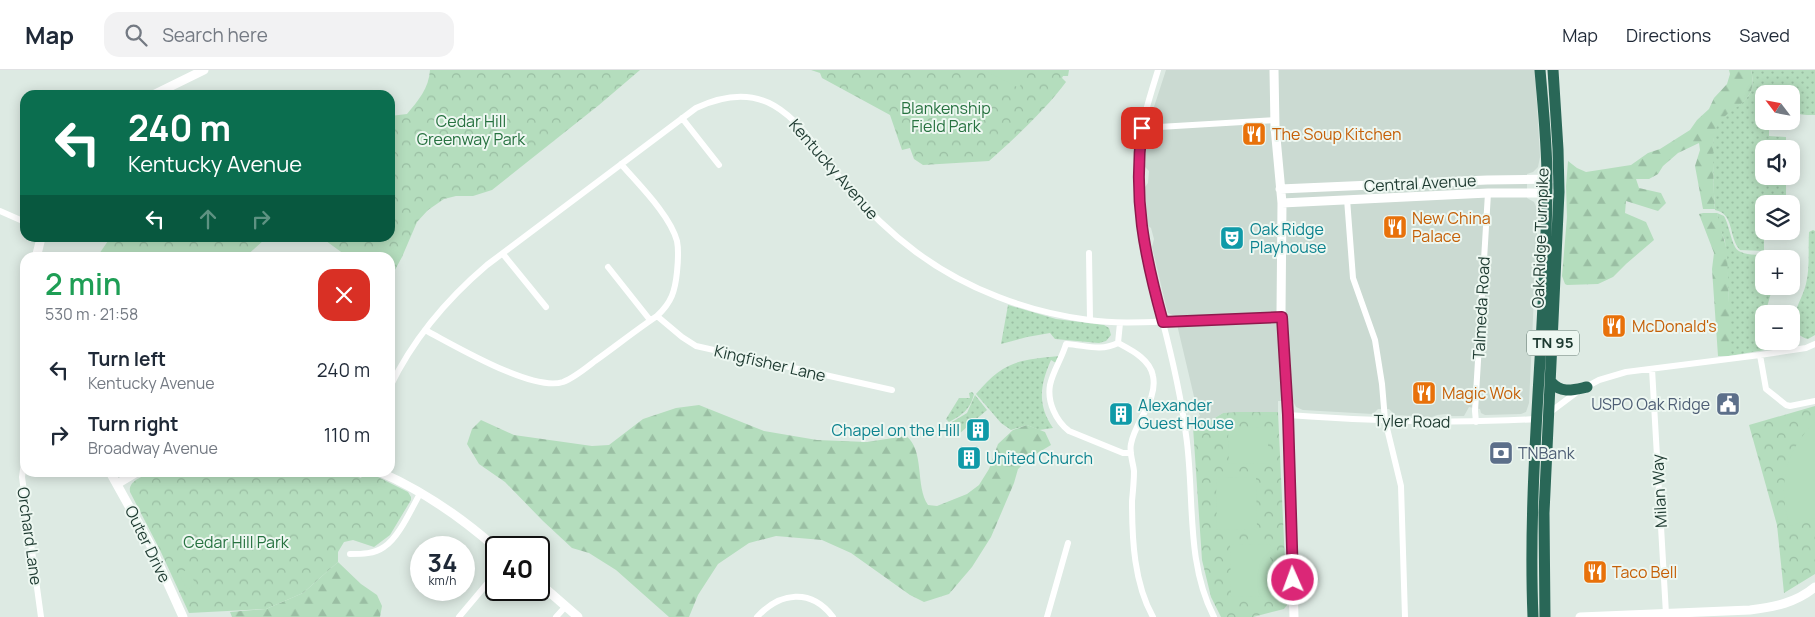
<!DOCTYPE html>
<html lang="en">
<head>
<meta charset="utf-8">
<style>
  body { margin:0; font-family:Manrope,sans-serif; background:#f2f2f3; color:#1f2937; height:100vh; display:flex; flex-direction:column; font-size:19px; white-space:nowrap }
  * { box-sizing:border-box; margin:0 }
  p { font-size:16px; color:#747a83 }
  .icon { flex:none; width:28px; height:28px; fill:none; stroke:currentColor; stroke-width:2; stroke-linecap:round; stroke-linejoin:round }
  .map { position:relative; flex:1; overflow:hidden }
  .panel { position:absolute; left:20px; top:182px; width:375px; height:225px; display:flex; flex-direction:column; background:#fff; border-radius:15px; box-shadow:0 2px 12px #0003 }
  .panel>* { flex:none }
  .guide { position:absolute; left:20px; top:20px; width:375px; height:152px; border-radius:15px; box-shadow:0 2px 12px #0003; background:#0b6e4f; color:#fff; overflow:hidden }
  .needle { width:32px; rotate:302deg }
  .fabs { position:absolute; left:1755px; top:15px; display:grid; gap:10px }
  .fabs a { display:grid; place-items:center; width:45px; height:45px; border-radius:10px; background:#fff; box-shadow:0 2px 12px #0003; font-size:25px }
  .speed { position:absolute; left:410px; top:466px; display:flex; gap:10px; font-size:25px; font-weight:700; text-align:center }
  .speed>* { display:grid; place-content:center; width:65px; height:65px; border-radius:50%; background:#fff; box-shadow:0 2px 12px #0003; line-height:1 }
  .speed small { font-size:12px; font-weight:400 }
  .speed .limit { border:2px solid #111; border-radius:8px; background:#fff; color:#111 }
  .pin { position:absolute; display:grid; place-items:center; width:42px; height:42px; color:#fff; margin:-21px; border-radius:10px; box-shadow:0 2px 8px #0006 }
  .me { position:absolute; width:55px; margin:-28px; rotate:358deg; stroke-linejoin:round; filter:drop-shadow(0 0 4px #0008) }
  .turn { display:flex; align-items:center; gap:18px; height:105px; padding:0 25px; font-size:22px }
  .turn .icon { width:65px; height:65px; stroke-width:2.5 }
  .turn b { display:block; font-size:35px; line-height:42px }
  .lanes { display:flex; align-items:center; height:48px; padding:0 25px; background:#0003; justify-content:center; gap:25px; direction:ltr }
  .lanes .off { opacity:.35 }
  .round { display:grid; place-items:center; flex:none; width:52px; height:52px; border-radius:15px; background:#f2f2f3 }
  .overview { display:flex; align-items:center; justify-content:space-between; height:85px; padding:0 25px }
  h1 { font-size:30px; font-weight:600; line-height:38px; color:#1e9e55 }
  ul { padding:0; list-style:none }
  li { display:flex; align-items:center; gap:15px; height:65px; padding:0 25px }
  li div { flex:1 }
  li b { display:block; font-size:19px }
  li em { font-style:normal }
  header { display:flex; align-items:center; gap:30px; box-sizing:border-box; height:70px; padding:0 25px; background:#fff; border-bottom:1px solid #e0e1e3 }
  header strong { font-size:24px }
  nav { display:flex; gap:28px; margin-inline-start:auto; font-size:18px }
  .search { width:350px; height:45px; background:#f2f2f3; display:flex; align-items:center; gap:12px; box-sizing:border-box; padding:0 18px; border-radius:15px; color:#747a83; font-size:19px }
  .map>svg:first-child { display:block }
  .built { fill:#cbdad2 }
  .grass { fill:url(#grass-dots) }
  .forest { fill:url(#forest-firs) }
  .park { fill:url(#park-crowns) }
  .pitch { fill:#b4ddbd }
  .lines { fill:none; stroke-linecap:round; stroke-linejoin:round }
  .street { stroke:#fff; stroke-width:6 }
  .secondary { stroke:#fff; stroke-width:9 }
  .highway { stroke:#296757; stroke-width:11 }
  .route-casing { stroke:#8e194d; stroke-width:12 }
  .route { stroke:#db2777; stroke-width:9 }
  .labels { text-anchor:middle; stroke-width:4; stroke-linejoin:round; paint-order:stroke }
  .shield { fill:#edf7f1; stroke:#5c736b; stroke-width:1 }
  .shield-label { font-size:15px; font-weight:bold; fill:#1e3a31 }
  .park-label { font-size:16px; fill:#277240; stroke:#edf7f1 }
  .food-label { font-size:16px; fill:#c56008; stroke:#edf7f1; text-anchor:start }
  .street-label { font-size:16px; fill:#1e3a31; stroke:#edf7f1 }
  .culture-label { font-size:16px; fill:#0d838f; stroke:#edf7f1; text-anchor:start }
  .service-label { font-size:16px; fill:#4e5e75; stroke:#edf7f1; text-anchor:end }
</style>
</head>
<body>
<header>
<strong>Map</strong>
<div class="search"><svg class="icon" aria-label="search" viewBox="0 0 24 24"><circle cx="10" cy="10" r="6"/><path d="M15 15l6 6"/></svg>Search here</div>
<nav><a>Map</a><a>Directions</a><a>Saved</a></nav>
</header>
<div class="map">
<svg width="1815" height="547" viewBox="0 0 1815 547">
  <defs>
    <pattern id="grass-dots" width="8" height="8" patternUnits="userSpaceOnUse" patternTransform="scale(1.25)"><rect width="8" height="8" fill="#b4ddbd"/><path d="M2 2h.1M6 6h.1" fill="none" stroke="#9abea3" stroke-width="1.8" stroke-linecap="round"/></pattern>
    <pattern id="forest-firs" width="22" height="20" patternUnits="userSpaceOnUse" patternTransform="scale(1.25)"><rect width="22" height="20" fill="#b4ddbd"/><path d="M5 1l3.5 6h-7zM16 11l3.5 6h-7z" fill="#9abea3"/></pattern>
    <pattern id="park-crowns" width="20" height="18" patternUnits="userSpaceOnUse" patternTransform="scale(1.25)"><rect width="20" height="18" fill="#b4ddbd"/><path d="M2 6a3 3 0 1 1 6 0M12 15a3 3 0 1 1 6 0" fill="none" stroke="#9abea3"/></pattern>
  </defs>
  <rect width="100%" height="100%" fill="#ddeae3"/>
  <path class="built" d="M1166,0h369l5,87 -2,10 -5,5 -6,2v24l7,4 4,9 -9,192 -3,9 -5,2 -36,1 -4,-2 -1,-4 -11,-2 -5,9h-15l-3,-2 -9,1 -5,2 -37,-2 -6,-6h-11l-5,5 -70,-4 -7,-3 -3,-6h-15v11l-55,1 -15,9 -17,5 1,-6 8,-5 -4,-11 -21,-89 -7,-3 -2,-7 -14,-59 2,-8 -3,-11 -3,-2 -3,-35v-4l3,-4 1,-12 -4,-4 2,-29 3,-5 2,-20z"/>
  <path class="grass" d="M1751,0h64v45c-23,0 -22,-1 -23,-24h-23v3h-5v27h5v15l17,1v12h-22v27h22v28h-22v47l-24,-1c-12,-13 -5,-36 -25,-40 -1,-14 -4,-72 0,-82 13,-25 45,-22 36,-58z
    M1717,143l7,3c5,9 6,21 11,31 6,11 32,7 43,7v5h-14v27h9l-8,28h-1v27h15l-3,7 -47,8v-55l-4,-60 -7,-17z
    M1813,160l2,1v104l-7,4c-8,-2 -15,-8 -14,-17 0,-13 9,-25 12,-38 4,-16 2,-35 3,-52z
    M1008,235l48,14 48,6 5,3 2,7 -5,6 -7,2 -44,-4 -5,-6 -23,4 -26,7z
    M1059,286l-3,7 -5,-3c-11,25 -14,45 2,68l-14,2 -12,-5 -16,5 -10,-7 -25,-29c28,-33 42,-34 83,-38z
    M972,322l2,2c-4,16 -12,21 -25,28l-3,-3 13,-21h11l-1,-5z
    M975,325l12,15 -27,23h-3l-5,-11 15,-9z"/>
  <path class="forest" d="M1729,0h22c9,36 -23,34 -35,58 -5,9 -2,68 -1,81h-12l-8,-43 5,-16 -1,-7 -21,10 -15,13 -5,8 -9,5h-13l3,9 22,5 5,10 -8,8 -32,-10 -1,12 21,9 8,18 -28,24 -13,13 -15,7 -31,1 -2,-1 -3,-8 5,-59 -1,-31 2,-25 9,7 9,4 45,-7 17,-12 12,-4 30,-19 7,-10 12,-11 5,-11 13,-14 3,-10z
    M1703,143h14c2,14 8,26 10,40l3,74 -1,29h-11l-6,-87 2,-16 -15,-39z
    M699,335l65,26 53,9 50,2 39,-6c19,14 9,50 22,69l9,1 30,-12 12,-9 10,-16 9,-25 15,-14 14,-5 18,7 6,13 -20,12 -13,12 -4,14 -23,54 -19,30 -23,27 -25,8 -14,-7 -59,-42 -29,-13 -46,-4 -27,7 -31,21 -20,31 -9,22h-20l-53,-47 -27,-17 -17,-5 -29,-27 -38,-39 -26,-18 -12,-20 5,-15 9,-9 33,15 78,11 17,-1 34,-26 33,-11z
    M338,492l23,22 16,11 5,11 -2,11h-148l-2,-5 36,-3 37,-16z"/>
  <path class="park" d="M430,0h210l-41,35 -107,85 -19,6h-17l-12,3 -16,11 -11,12 -15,35 -12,22v-21l-42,-1 -26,-19h68v-122l17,-2c11,-13 22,-26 23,-44z
    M811,0h258l-1,6h-5l-1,2 4,4c-19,26 -53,58 -77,79l-66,4 -9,-6 -4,-11 -8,2 -12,-35 -68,-37 -2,-5z
    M110,168h161l-7,2 -19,17h-148z
    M1815,336v168l-31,19 -7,-68 -28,-100z
    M1237,342h41l9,193 -3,4 -31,8h-32l-10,-20 -9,-37 -9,-133 15,-5 15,-9z
    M344,402l17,6 3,-5 4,-1 40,20 3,5v3l-21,35 -16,12 -21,-7 -9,2 -6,10v10l-35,31 -37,16 -77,4 -29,-63 -30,-58c-2,-11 12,-15 20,-19z"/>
  <path class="pitch" d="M984,0h44l-9,18z
    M1815,352v96l-25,8c-13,-38 -5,-76 25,-104z
    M1268,357v36l-39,1 -1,-36z
    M1256,407l1,52 -40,1 -1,-52z
    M1270,474l1,52 -40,1 -1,-52z
    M188,499l8,16 -9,4 -8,-15z"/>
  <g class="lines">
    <path class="street" d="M1158,0c-8,26 -17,53 -19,81 -1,22 -1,43 1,65 3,35 13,70 22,103 10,38 19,77 24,116 9,60 -1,126 28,182
      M682,48l37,47
      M1142,58l133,-8
      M1347,129l6,79 22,62 7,44 3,36 16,66 4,131
      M0,141l25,11
      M1089,183l1,67
      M503,184l43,53
      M608,197l42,53
      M657,246l25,21 14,9 196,44
      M1120,253l-2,20c-19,9 -32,2 -52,1 -4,14 -13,27 -16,41 -3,17 6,36 19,46l54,22h8
      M425,260c29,15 107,62 138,52 11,-4 23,-14 32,-21 21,-15 41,-31 62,-45 15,-14 18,-25 20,-44 1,-10 2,-21 0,-31 -7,-26 -38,-56 -56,-77
      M1118,273c13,7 32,16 35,33 5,25 -18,45 -22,68 -2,9 2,18 3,27 0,10 -1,20 -2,30 0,39 2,82 21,116
      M1760,285l6,34 20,16 4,1 25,-5
      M1652,299l14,245
      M390,317c23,-48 57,-88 97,-122l209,-157c79,-37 106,23 149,76 21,25 44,48 71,68 50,37 111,60 173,68 29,4 58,2 87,1 35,-1 71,-2 106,-4
      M1586,317l13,-7 27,-8 134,-17 46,-7 9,-4
      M1549,343l28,-21
      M1288,345c83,6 166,9 249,4
      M1476,352l-1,-11 13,-218
      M25,385l-3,22 19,140
      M350,484c12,0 24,0 34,-7 15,-9 28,-40 37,-55
      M459,547l37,-44
      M556,547l10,-11
      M757,547c23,-25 54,-29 76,0
      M1047,547l21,-74"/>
    <path class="secondary" d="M1274,0l1,57 7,76 -1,110 7,102 6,202
      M153,25l51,-25
      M1280,119l207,-9 64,-1
      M1282,133l206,-10h63
      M36,188l5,-20
      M110,402l40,72 33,73
      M380,402c43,19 81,45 116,76
      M117,414l20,-12
      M539,513l39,34
      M1580,547l170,-7c24,-3 46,-7 65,-23"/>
    <path class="highway" d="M1551,312c11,12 22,8 36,5
      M1533,547c-6,-146 14,-292 14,-438 0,-36 -4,-73 -7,-109
      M1545,547l-1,-104 15,-321 -1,-43 -5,-79"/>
  </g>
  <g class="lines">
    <defs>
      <path id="route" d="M1142,58c-9,71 2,125 21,194l119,-5 6,98 5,165"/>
    </defs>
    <use href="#route" class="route-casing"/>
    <use href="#route" class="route"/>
  </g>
  <defs>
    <symbol id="restaurant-square" viewBox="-11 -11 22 22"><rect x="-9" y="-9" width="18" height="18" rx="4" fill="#e8710a" stroke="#edf7f1"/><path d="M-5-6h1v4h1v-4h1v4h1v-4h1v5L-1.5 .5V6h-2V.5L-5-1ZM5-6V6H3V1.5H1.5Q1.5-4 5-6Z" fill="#fff"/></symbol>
    <symbol id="theatre-square" viewBox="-11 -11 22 22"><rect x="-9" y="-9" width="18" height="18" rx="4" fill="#0f9aa8" stroke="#edf7f1"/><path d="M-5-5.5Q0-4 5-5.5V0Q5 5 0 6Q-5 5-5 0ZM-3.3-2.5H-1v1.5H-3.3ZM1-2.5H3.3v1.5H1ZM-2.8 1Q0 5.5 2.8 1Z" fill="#fff"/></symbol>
    <symbol id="civic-square" viewBox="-11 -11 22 22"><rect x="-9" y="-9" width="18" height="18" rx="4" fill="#5c6f8a" stroke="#edf7f1"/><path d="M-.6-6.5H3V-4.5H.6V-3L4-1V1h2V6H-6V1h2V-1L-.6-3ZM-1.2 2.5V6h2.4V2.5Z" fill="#fff"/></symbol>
    <symbol id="building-square" viewBox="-11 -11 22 22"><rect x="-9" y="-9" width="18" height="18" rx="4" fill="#0f9aa8" stroke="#edf7f1"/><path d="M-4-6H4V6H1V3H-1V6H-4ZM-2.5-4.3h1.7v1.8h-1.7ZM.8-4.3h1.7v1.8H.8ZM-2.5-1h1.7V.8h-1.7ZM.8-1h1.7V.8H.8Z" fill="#fff"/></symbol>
    <symbol id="bank-square" viewBox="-11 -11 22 22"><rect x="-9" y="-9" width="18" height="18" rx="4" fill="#5c6f8a" stroke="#edf7f1"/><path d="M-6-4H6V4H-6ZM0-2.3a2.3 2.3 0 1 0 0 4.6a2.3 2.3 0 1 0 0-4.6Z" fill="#fff"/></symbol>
  </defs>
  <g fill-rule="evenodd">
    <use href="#restaurant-square" x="1240" y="50" width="28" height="28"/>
    <use href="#restaurant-square" x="1381" y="143" width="28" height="28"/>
    <use href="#theatre-square" x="1218" y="154" width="28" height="28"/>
    <use href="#restaurant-square" x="1600" y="242" width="28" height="28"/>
    <use href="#restaurant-square" x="1410" y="309" width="28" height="28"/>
    <use href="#civic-square" x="1714" y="320" width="28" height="28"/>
    <use href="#building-square" x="1107" y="330" width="28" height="28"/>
    <use href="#building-square" x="964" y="346" width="28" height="28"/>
    <use href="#bank-square" x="1487" y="369" width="28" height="28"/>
    <use href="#building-square" x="955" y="374" width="28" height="28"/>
    <use href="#restaurant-square" x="1581" y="488" width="28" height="28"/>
  </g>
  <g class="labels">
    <rect class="shield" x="1527" y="260.5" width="52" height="25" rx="4"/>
    <g class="shield-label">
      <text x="1553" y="278">TN 95</text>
    </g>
    <g class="park-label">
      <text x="946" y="44">Blankenship<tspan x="946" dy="18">Field Park</tspan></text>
      <text x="471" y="57">Cedar Hill<tspan x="471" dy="18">Greenway Park</tspan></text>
      <text x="236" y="478">Cedar Hill Park</text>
    </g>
    <g class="food-label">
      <text x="1272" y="70">The Soup Kitchen</text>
      <text x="1412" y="154">New China<tspan x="1412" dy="18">Palace</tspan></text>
      <text x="1632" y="262">McDonald's</text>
      <text x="1442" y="329">Magic Wok</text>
      <text x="1612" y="508">Taco Bell</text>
    </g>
    <g class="street-label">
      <text transform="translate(834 99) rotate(49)" y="6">Kentucky Avenue</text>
      <text transform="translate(1420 113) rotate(-3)" y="6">Central Avenue</text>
      <text transform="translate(1540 168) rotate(-88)" y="6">Oak Ridge Turnpike</text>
      <text transform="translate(1481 238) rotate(-87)" y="6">Talmeda Road</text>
      <text transform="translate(770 293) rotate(13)" y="6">Kingfisher Lane</text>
      <text transform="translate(1412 351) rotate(1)" y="6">Tyler Road</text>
      <text transform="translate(1659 421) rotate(-93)" y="6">Milan Way</text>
      <text transform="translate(30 466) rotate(82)" y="6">Orchard Lane</text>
      <text transform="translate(148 474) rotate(64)" y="6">Outer Drive</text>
    </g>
    <g class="culture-label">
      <text x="1250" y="165">Oak Ridge<tspan x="1250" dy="18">Playhouse</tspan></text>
      <text x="1138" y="341">Alexander<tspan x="1138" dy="18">Guest House</tspan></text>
      <text x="960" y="366" text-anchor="end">Chapel on the Hill</text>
      <text x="986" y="394">United Church</text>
    </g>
    <g class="service-label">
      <text x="1710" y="340">USPO Oak Ridge</text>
      <text x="1518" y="389" text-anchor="start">TNBank</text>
    </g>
  </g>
</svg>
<div class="fabs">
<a><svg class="needle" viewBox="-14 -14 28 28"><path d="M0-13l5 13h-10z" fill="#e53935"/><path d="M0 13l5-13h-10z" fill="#747a83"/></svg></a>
<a><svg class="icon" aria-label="sound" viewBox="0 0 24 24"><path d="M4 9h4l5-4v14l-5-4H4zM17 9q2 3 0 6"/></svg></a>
<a><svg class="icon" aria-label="layers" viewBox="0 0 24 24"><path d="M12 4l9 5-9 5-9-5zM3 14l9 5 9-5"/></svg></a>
<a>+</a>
<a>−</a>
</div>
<div class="speed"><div>34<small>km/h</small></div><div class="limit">40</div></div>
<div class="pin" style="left:1142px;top:58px;background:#d93025"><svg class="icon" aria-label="arrive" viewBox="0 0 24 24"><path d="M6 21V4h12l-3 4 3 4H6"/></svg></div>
<svg class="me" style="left:1293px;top:510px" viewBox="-20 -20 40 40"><circle r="17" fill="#db2777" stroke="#fff" stroke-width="3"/><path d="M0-11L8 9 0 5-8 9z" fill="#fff"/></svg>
<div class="guide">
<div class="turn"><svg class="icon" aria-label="left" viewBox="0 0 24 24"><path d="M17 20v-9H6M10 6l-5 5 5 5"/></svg><div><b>240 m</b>Kentucky Avenue</div></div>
<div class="lanes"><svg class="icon" aria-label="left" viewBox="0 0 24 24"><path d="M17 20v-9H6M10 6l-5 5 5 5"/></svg><svg class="icon off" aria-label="ahead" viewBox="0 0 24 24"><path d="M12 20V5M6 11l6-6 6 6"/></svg><svg class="icon off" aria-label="right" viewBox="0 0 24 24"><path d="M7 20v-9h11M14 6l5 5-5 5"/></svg></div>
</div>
<section class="panel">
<div class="overview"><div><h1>2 min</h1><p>530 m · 21:58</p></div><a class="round" style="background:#d93025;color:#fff"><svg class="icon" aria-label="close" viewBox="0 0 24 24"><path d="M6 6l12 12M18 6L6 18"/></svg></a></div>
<ul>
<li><svg class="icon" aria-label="left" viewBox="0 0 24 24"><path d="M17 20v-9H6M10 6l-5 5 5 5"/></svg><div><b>Turn left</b><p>Kentucky Avenue</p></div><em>240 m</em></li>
<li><svg class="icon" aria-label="right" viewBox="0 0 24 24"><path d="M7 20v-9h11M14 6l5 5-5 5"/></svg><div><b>Turn right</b><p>Broadway Avenue</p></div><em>110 m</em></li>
</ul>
</section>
</div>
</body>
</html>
